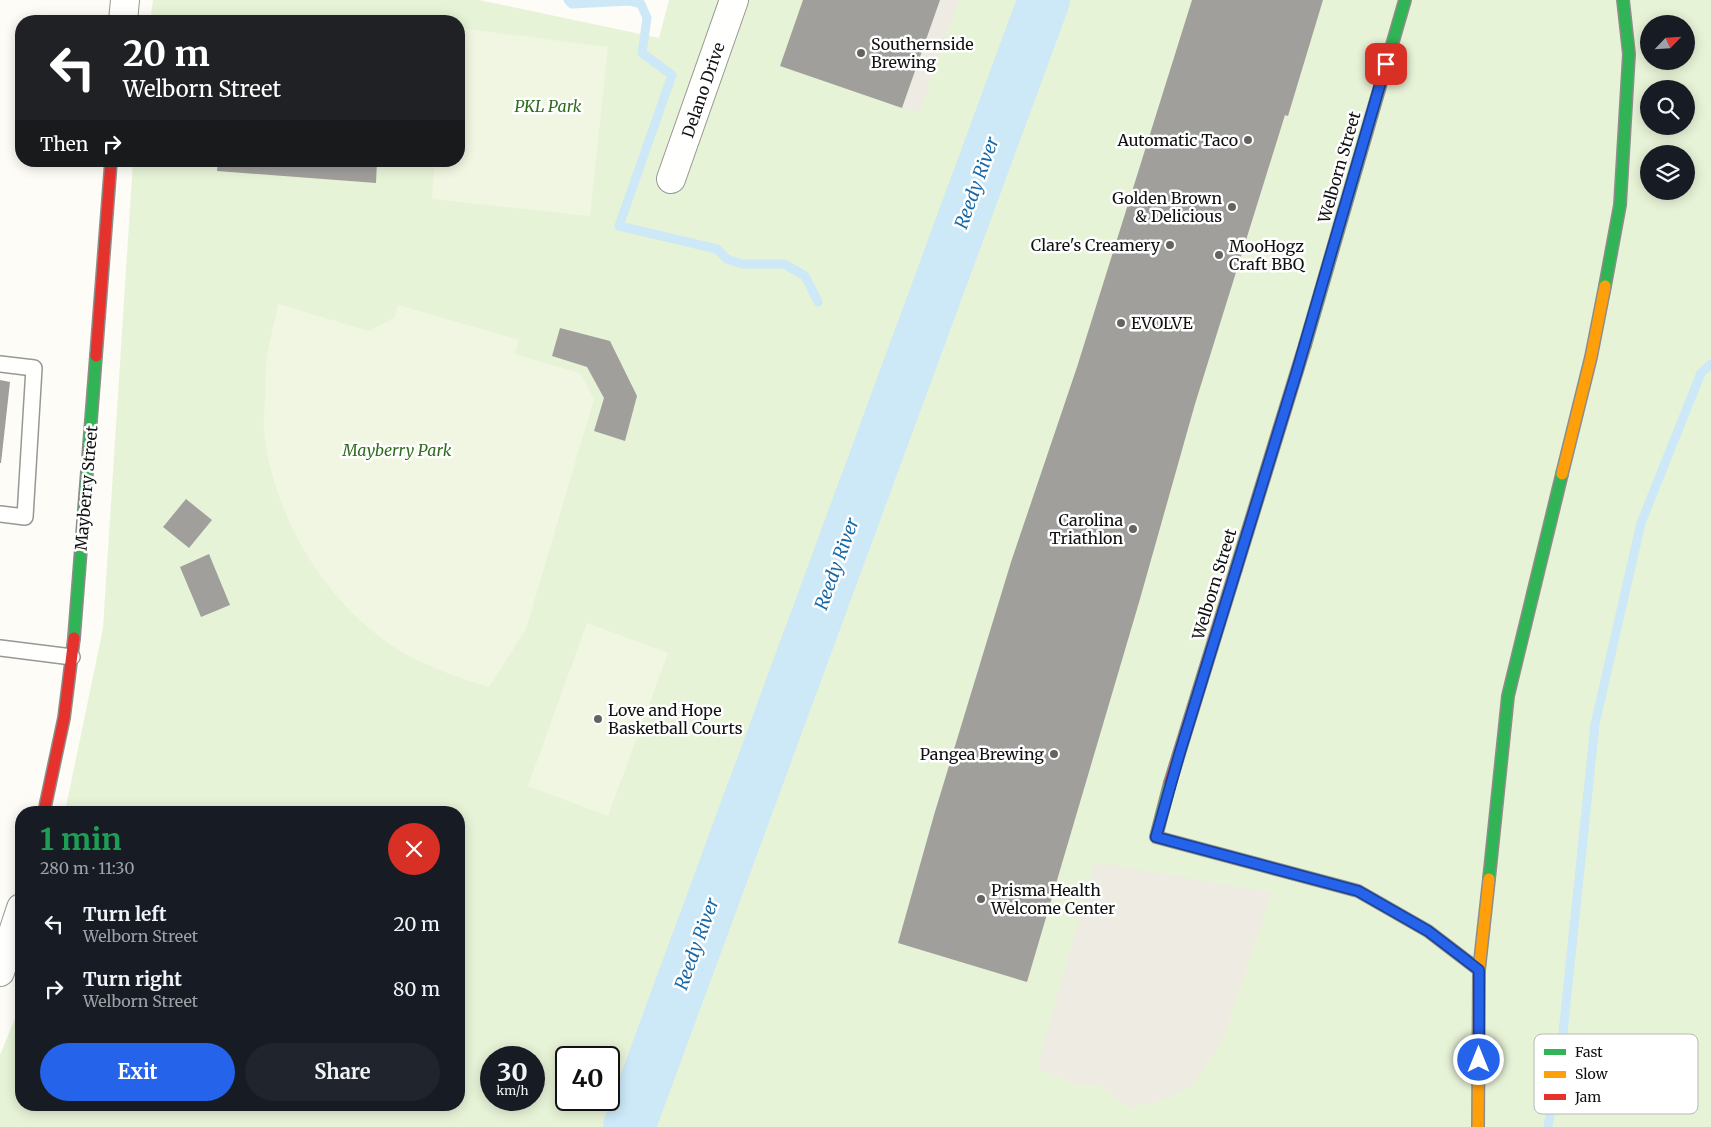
<!DOCTYPE html>
<html lang="en">
<head>
<meta charset="utf-8">
<style>
  body { margin:0; font-family:Merriweather,serif; background:#20242c; color:#f1f3f6; height:100vh; display:flex; flex-direction:column; font-size:19px; white-space:nowrap }
  * { box-sizing:border-box; margin:0 }
  p { font-size:16px; color:#9ea1a6 }
  .icon { flex:none; width:28px; height:28px; fill:none; stroke:currentColor; stroke-width:2; stroke-linecap:round; stroke-linejoin:round }
  .map { position:relative; flex:1; overflow:hidden }
  .drawer { position:absolute; left:15px; top:806px; width:450px; height:305px; display:flex; flex-direction:column; background:#171b24; border-radius:20px; box-shadow:0 2px 12px #0003 }
  .drawer>* { flex:none }
  .guide { position:absolute; left:15px; top:15px; width:450px; height:152px; border-radius:20px; box-shadow:0 2px 12px #0003; background:#202124; color:#fff; overflow:hidden }
  .needle { width:32px; rotate:65deg }
  .buttons { position:absolute; left:1640px; top:15px; display:grid; gap:10px }
  .buttons a { display:grid; place-items:center; width:55px; height:55px; border-radius:50%; background:#171b24; box-shadow:0 2px 12px #0003; font-size:25px }
  .speed { position:absolute; left:480px; top:1046px; display:flex; gap:10px; font-size:25px; font-weight:700; text-align:center }
  .speed>* { display:grid; place-content:center; width:65px; height:65px; border-radius:50%; background:#171b24; box-shadow:0 2px 12px #0003; line-height:1 }
  .speed small { font-size:12px; font-weight:400 }
  .speed .limit { border:2px solid #111; border-radius:8px; background:#fff; color:#111 }
  .pin { position:absolute; display:grid; place-items:center; width:42px; height:42px; color:#fff; margin:-21px; border-radius:10px; box-shadow:0 2px 8px #0006 }
  .me { position:absolute; width:55px; margin:-28px; rotate:0deg; stroke-linejoin:round; filter:drop-shadow(0 0 4px #0008) }
  .turn { display:flex; align-items:center; gap:18px; height:105px; padding:0 25px; font-size:22px }
  .turn .icon { width:65px; height:65px; stroke-width:2.5 }
  .turn b { display:block; font-size:35px; line-height:42px }
  .then { display:flex; align-items:center; height:48px; padding:0 25px; background:#0003; gap:10px; font-size:19px }
  .round { display:grid; place-items:center; flex:none; width:52px; height:52px; border-radius:26px; background:#20242c }
  .summary { display:flex; align-items:center; justify-content:space-between; height:85px; padding:0 25px }
  h1 { font-size:30px; font-weight:700; line-height:38px; color:#1e9e55 }
  .cta { display:flex; gap:10px; margin-top:auto; padding:10px 25px }
  .cta a { flex:1; height:58px; border-radius:30px; background:#2563eb; color:#fff; font-size:20px; font-weight:700; line-height:58px; text-align:center }
  .cta a+a { background:#20242c; color:#f1f3f6 }
  ul { padding:0; list-style:none }
  li { display:flex; align-items:center; gap:15px; height:65px; padding:0 25px }
  li div { flex:1 }
  li b { display:block; font-size:19px }
  li em { font-style:normal }
  .map>svg:first-child { display:block }
  .green { fill:#e7f3d7; fill-rule:evenodd }
  .pitch { fill:#f0f6e1 }
  .plaza { fill:#edebe2 }
  .lines { fill:none; stroke-linecap:round; stroke-linejoin:round }
  .stream { stroke:#cde8f7; stroke-width:9 }
  .river { stroke:#cde8f7; stroke-width:52 }
  .building { fill:#a19f9c }
  .lane-casing { stroke:#979795; stroke-width:18 }
  .street-casing { stroke:#979795; stroke-width:30 }
  .fast-casing { stroke:#8e8d8b; stroke-width:14 }
  .slow-casing { stroke:#8e8d8b; stroke-width:14 }
  .jam-casing { stroke:#8e8d8b; stroke-width:14 }
  .lane { stroke:#fffffe; stroke-width:15 }
  .street { stroke:#fffffe; stroke-width:28 }
  .fast { stroke:#30b455; stroke-width:11 }
  .slow { stroke:#ff9f0a; stroke-width:11 }
  .jam { stroke:#e5322d; stroke-width:11 }
  .route-casing { stroke:#184099; stroke-width:12 }
  .route { stroke:#2563eb; stroke-width:9 }
  .poi-dot { fill:#646362; stroke:#fff; stroke-width:2 }
  .labels { text-anchor:middle; stroke-width:5; stroke-linejoin:round; paint-order:stroke }
  .poi-label { font-size:16px; fill:#111; stroke:#fff; text-anchor:start }
  .street-label { font-size:16px; fill:#111; stroke:#fff }
  .park-label { font-size:16px; font-style:italic; fill:#2f6b1f; stroke:#fff }
  .water-label { font-size:18px; font-style:italic; fill:#1768a6; stroke:#fff }
  .key { fill:#fff; stroke:#b8b8b8; stroke-width:1 }
  .key-label { font-size:14px; fill:#111 }
</style>
</head>
<body>
<div class="map">
<svg width="1711" height="1127" viewBox="0 0 1711 1127">
  <rect width="100%" height="100%" fill="#fdfcf7"/>
  <path class="green" d="M153,0h326l180,38 10,-38h1042v1127h-1711v-72l21,-51v101h438v-293h-394l38,-184 30,-467h326v-140h-309zM1649,24h37v37h-37zM1649,89h37v37h-37zM1649,154h37v37h-37zM491,1058h43v42h-43zM566,1058h43v42h-43z"/>
  <path class="pitch" d="M459,28l149,19 -18,169 -158,-17 3,-38h24z
    M278,304l91,27 25,-13 4,-13 121,35 -4,14 65,19 14,26 -68,230 -37,58c-27,-8 -53,-17 -78,-30 -80,-43 -139,-138 -147,-228 -1,-10 1,-21 1,-31 1,-13 0,-28 2,-42 3,-17 8,-34 11,-52z
    M587,623l81,30 -60,163 -80,-30z"/>
  <path class="plaza" d="M940,0h19l-40,113 -17,-5z
    M1095,862l177,30 -49,148 -31,46 -32,15 -32,7 -31,-24 -19,1 -41,-17z"/>
  <g class="lines">
    <path class="stream" d="M568,0l4,4 57,-3 12,3 6,14 -5,35 30,22 -53,151 98,23 10,10 15,5h42l21,12 13,26
      M1548,1127l13,-75 34,-328 46,-201 60,-150 10,-9"/>
    <path class="river" d="M629,1127l415,-1127"/>
  </g>
  <path class="building" d="M803,0h137l-38,108 -122,-42z
    M1192,0h131l-35,116 -3,-1 -90,289 -55,195 -113,383 -129,-39 36,-128 77,-253 66,-195z
    M218,161h159l-1,22 -159,-12z
    M560,328l50,13 27,55 -12,45 -31,-10 10,-33 -17,-31 -35,-11z
    M0,380l10,2 -9,81h-1z
    M186,499l26,21 -23,28 -26,-21z
    M209,554l21,51 -29,12 -21,-50z"/>
  <g class="lines">
    <defs>
      <path id="lane" d="M0,364l34,4 -9,149 -25,-3
        M0,648l72,9"/>
      <path id="street" d="M123,21l2,-21
        M671,179l63,-179
        M0,972l21,-64"/>
      <path id="fast" d="M1605,286l15,-81 9,-151 -6,-54
        M1305,345l100,-345
        M74,638l22,-282
        M1170,783l-14,54 202,54 70,40 51,39
        M1489,879l19,-183 54,-222"/>
      <path id="slow" d="M1562,474l29,-117 14,-71
        M1236,569l69,-224
        M1478,1127l1,-157 10,-91"/>
      <path id="jam" d="M96,356l15,-195
        M1170,783l66,-214
        M44,812l20,-94 10,-80"/>
    </defs>
    <use href="#lane" class="lane-casing"/>
    <use href="#street" class="street-casing"/>
    <use href="#fast" class="fast-casing"/>
    <use href="#slow" class="slow-casing"/>
    <use href="#jam" class="jam-casing"/>
    <use href="#lane" class="lane"/>
    <use href="#street" class="street"/>
    <use href="#fast" class="fast"/>
    <use href="#slow" class="slow"/>
    <use href="#jam" class="jam"/>
  </g>
  <g class="lines">
    <defs>
      <path id="route" d="M1386,64l-89,307 -117,381 -24,85 202,54 70,40 51,39v90"/>
    </defs>
    <use href="#route" class="route-casing"/>
    <use href="#route" class="route"/>
  </g>
  <g class="poi-dot">
    <circle cx="861" cy="53" r="5"/>
    <circle cx="1248" cy="140" r="5"/>
    <circle cx="1232" cy="207" r="5"/>
    <circle cx="1170" cy="245" r="5"/>
    <circle cx="1219" cy="255" r="5"/>
    <circle cx="1121" cy="323" r="5"/>
    <circle cx="1133" cy="529" r="5"/>
    <circle cx="598" cy="719" r="5"/>
    <circle cx="1054" cy="754" r="5"/>
    <circle cx="981" cy="899" r="5"/>
  </g>
  <g class="labels">
    <g class="poi-label">
      <text x="871" y="50">Southernside<tspan x="871" dy="18">Brewing</tspan></text>
      <text x="1238" y="146" text-anchor="end">Automatic Taco</text>
      <text x="1222" y="204" text-anchor="end">Golden Brown<tspan x="1222" dy="18">&amp; Delicious</tspan></text>
      <text x="1160" y="251" text-anchor="end">Clare's Creamery</text>
      <text x="1229" y="252">MooHogz<tspan x="1229" dy="18">Craft BBQ</tspan></text>
      <text x="1131" y="329">EVOLVE</text>
      <text x="1123" y="526" text-anchor="end">Carolina<tspan x="1123" dy="18">Triathlon</tspan></text>
      <text x="608" y="716">Love and Hope<tspan x="608" dy="18">Basketball Courts</tspan></text>
      <text x="1044" y="760" text-anchor="end">Pangea Brewing</text>
      <text x="991" y="896">Prisma Health<tspan x="991" dy="18">Welcome Center</tspan></text>
    </g>
    <g class="street-label">
      <text transform="translate(703 90) rotate(-71)" y="6">Delano Drive</text>
      <text transform="translate(1339 167) rotate(-74)" y="6">Welborn Street</text>
      <text transform="translate(86 488) rotate(-85)" y="6">Mayberry Street</text>
      <text transform="translate(1214 584) rotate(-73)" y="6">Welborn Street</text>
    </g>
    <g class="park-label">
      <text x="548" y="112">PKL Park</text>
      <text x="397" y="456">Mayberry Park</text>
    </g>
    <g class="water-label">
      <text transform="translate(977 183) rotate(-70)" y="6">Reedy River</text>
      <text transform="translate(837 564) rotate(-70)" y="6">Reedy River</text>
      <text transform="translate(697 944) rotate(-70)" y="6">Reedy River</text>
    </g>
  </g>
  <rect x="1534" y="1034" width="164" height="80" rx="8" class="key"/>
  <rect x="1544" y="1049" width="22" height="6" fill="#30b455"/>
  <rect x="1544" y="1071" width="22" height="7" fill="#ff9f0a"/>
  <rect x="1544" y="1094" width="22" height="6" fill="#e5322d"/>
  <g class="key-label">
    <text x="1575" y="1057">Fast</text>
    <text x="1575" y="1079">Slow</text>
    <text x="1575" y="1102">Jam</text>
  </g>
</svg>
<div class="buttons">
<a><svg class="needle" viewBox="-14 -14 28 28"><path d="M0-13l5 13h-10z" fill="#e53935"/><path d="M0 13l5-13h-10z" fill="#9ea1a6"/></svg></a>
<a><svg class="icon" aria-label="search" viewBox="0 0 24 24"><circle cx="10" cy="10" r="6"/><path d="M15 15l6 6"/></svg></a>
<a><svg class="icon" aria-label="layers" viewBox="0 0 24 24"><path d="M12 4l9 5-9 5-9-5zM3 14l9 5 9-5"/></svg></a>
</div>
<div class="speed"><div>30<small>km/h</small></div><div class="limit">40</div></div>
<div class="pin" style="left:1386px;top:64px;background:#d93025"><svg class="icon" aria-label="arrive" viewBox="0 0 24 24"><path d="M6 21V4h12l-3 4 3 4H6"/></svg></div>
<svg class="me" style="left:1479px;top:1060px" viewBox="-20 -20 40 40"><circle r="17" fill="#2563eb" stroke="#fff" stroke-width="3"/><path d="M0-11L8 9 0 5-8 9z" fill="#fff"/></svg>
<div class="guide">
<div class="turn"><svg class="icon" aria-label="left" viewBox="0 0 24 24"><path d="M17 20v-9H6M10 6l-5 5 5 5"/></svg><div><b>20 m</b>Welborn Street</div></div>
<div class="then">Then<svg class="icon" aria-label="right" viewBox="0 0 24 24"><path d="M7 20v-9h11M14 6l5 5-5 5"/></svg></div>
</div>
<section class="drawer">
<div class="summary"><div><h1>1 min</h1><p>280 m · 11:30</p></div><a class="round" style="background:#d93025;color:#fff"><svg class="icon" aria-label="close" viewBox="0 0 24 24"><path d="M6 6l12 12M18 6L6 18"/></svg></a></div>
<ul>
<li><svg class="icon" aria-label="left" viewBox="0 0 24 24"><path d="M17 20v-9H6M10 6l-5 5 5 5"/></svg><div><b>Turn left</b><p>Welborn Street</p></div><em>20 m</em></li>
<li><svg class="icon" aria-label="right" viewBox="0 0 24 24"><path d="M7 20v-9h11M14 6l5 5-5 5"/></svg><div><b>Turn right</b><p>Welborn Street</p></div><em>80 m</em></li>
</ul>
<div class="cta"><a>Exit</a><a>Share</a></div>
</section>
</div>
</body>
</html>
